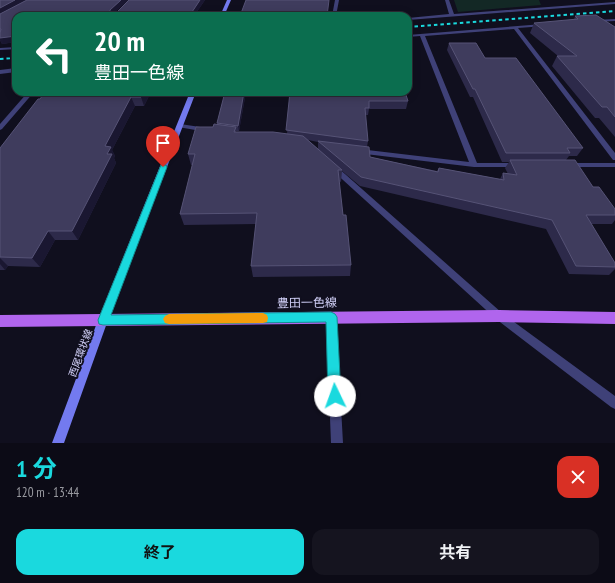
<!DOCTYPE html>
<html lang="ja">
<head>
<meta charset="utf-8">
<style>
  body { margin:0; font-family:"PT Sans Narrow","Noto Sans JP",sans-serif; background:#15141f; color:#f1f3f6; height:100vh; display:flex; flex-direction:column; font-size:15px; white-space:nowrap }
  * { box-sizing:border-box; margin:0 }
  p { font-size:13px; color:#9a9ba1 }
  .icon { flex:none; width:22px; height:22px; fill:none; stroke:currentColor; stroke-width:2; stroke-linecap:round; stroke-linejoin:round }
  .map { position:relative; height:443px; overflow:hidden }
  .sheet { display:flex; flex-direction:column; background:#0c0b16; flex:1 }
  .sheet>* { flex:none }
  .guide { position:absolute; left:12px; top:12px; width:400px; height:84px; border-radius:12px; box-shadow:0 2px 10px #0003,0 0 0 1px #2c2b35; background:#0b6e4f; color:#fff; overflow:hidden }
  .pin { position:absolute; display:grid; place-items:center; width:34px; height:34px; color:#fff; margin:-41px -17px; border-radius:50% 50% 50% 0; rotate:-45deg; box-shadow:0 0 4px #0007 }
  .pin .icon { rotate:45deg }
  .me { position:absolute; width:44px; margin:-22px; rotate:357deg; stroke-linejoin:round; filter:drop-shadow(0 0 3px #0008) }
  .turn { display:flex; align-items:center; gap:14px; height:84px; padding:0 16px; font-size:18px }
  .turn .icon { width:52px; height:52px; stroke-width:2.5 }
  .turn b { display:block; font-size:28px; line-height:34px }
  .round { display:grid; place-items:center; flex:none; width:42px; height:42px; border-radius:12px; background:#15141f }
  .headline { display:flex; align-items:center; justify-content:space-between; height:68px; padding:0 16px }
  h1 { font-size:24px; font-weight:700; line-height:30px; color:#1ad9de }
  .primary-button { display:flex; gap:8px; margin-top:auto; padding:8px 16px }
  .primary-button a { flex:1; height:46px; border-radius:12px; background:#1ad9de; color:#111; font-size:16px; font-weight:700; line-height:46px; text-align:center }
  .primary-button a+a { background:#15141f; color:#f1f3f6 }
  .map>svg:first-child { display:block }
  .green { fill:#132825 }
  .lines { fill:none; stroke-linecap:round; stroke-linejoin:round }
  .minor { fill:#3f4178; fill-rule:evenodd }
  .secondary { fill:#737aef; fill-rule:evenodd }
  .primary { fill:#b065ed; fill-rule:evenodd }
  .rail { stroke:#1ad9de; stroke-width:2; stroke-dasharray:3.5 3; stroke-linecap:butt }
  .wall { fill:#2d2a4a; fill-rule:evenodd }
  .shaded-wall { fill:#1a1731 }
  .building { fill:#3f3c5d; stroke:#565376 }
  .route { fill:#1ad9de; stroke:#118d90 }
  .slow { fill:#f59e0b }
  .labels { text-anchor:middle; stroke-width:4; stroke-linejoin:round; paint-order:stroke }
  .street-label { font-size:10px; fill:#d3d2fa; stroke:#100f1e }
  .near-street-label { font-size:12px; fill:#d3d2fa; stroke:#100f1e }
</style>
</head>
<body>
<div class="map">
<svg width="615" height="443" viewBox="0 0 615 443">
  <rect width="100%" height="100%" fill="#100f1e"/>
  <path class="green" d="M454,0h85l2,5 -83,7z"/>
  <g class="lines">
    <path class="minor" d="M335,0h4l-3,16h-4z
      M445,0h4l5,14 161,-12v2l-207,16v-2l41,-4z
      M615,19v2l-21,1 -2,-1 2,-1z
      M543,24h2v2l-27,2 97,125v7h-2l-99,-131 -89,7 52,127h43l2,2 -2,2h-46l-117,-14 -1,-2 3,-2 110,13 -49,-126 -12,1v-2z
      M16,47v2l-16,1v-2z
      M16,68v4l-16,2v-4z
      M28,92h6l-32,37 -2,1v-6z
      M180,124l27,4 3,2 -3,2 -29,-5v-2z
      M566,163h49v4h-49l-2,-2z
      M332,166h4l166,147 113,83v13l-4,-2 -115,-88 -164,-149 -2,-2z
      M331,313l3,1 2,3 7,126h-12l-5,-126 2,-3z"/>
    <path class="secondary" d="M227,0h4l-7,16h-4z
      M190,92h6l-88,228 -44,123h-12l46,-123z"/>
    <path class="primary" d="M499,310l116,2v12l-116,-2 -499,5v-12z"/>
    <path class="rail" d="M408,27l207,-16
      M0,59l16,-1"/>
  </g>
  <path class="wall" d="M0,0h128l-13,12h2l12,-12h76l-11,16h-178v26l-14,2 -2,-4z
    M575,16l40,11v110l-16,-19h-4l-43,-52 5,-10h1l-28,-23 4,-10 40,-3z
    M449,43l36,15 98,90 -6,8h-8l-3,4 27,27 22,28v5l-3,4h-21l24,39v6l-6,6 -40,-1 -23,-45 -186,-43 -18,-15 -1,11 -2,-1 4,34 8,50 -1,11 -97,1 -2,-11 5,-42 -72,1 -4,-11 13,-49h-2l-3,-11 25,-27 4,-3v-1l8,-31h21l-7,39h-3v1l51,2 3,-42 118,9 -2,8h-37l-1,6h-3l3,26 -1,6 3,10 67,14 2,-3 61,11 3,-6 5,1 -3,-6 4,-6h-7l-29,-65h-3l-23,-47zM308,140l10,2v7z
    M151,92l-7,14h-9l-23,44 3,6 -1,2 2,5 -38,77h-23l-15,27 -32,-1 -3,4h-5v-122l40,-49z"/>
  <path class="shaded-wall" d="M15,0h13l-28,14v-6z
    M121,0h7l-16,15 -2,-3v-2z
    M200,0h5l-11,16h-4v-1z
    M16,36v6l-14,2 -2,-4v-2z
    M144,92h7l-7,14 -3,-9z
    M244,92h2l-7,39 -1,-5z
    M131,97l4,9 -23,44 3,6 -1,2 2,5 -38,77 -6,-9 35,-77 -2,-8z
    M48,231l7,9 -15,27 -8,-9z
    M0,258l8,8 -3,4 -5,-6z"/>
  <path class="building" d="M0,0h15l-15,8z
    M27,0h94l-11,10v2h7l12,-12h71l-10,15 -20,-1 -1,2h-23l-55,-2 -3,2h-72v20l-16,2v-5l1,-4h-1v-15z
    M246,0h83l-2,16h-87z
    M596,15l19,12v90l-8,-10h-5l-45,-51h20l-43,-33 44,-4 -3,-3z
    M449,43h27l9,15h31l67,90h-16l3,5h-64l-31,-64h-2z
    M45,92h99l-3,5h-10l-26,49 6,1 -4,7h5l-40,77h-24l-16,27 -32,-1v-109l38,-49h2z
    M225,92h19l-6,34 -21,-3z
    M290,92h115l3,9h-39v7h-4l3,33 -82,-11z
    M214,124l22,3 -2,5h39l30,4 39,34h-4l5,45h3l5,50 -100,1 6,-53 -77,1 15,-60h-7l8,-27h17z
    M318,141l51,6 1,10 68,15 1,-4 65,12 -1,-7 14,2 -7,-15h65l18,27h6l16,22v6h-29l29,48v4l-39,-1 -24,-46 -191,-43z"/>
  <path class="route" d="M161,165h5l1,2 -56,148 220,-3 4,2 2,3 4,79 -2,4 -4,2 -5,-2 -2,-4 -2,-74 -223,3 -4,-1 -1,-4z"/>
  <path class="slow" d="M263,313l4,2 1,3 -1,4 -4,1 -94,1 -4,-1 -2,-4 2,-3 4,-2z"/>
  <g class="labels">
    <g class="street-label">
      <text transform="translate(80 353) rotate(-70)" y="4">西尾環状線</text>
    </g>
    <g class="near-street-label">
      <text transform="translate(307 303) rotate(-1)" y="4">豊田一色線</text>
    </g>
  </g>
</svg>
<div class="pin" style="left:163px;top:167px;background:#d93025"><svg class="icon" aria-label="arrive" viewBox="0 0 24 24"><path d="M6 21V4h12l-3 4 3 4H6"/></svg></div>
<svg class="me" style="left:335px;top:396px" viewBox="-20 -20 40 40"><circle r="19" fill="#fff"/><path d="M0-13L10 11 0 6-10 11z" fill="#1ad9de"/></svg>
<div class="guide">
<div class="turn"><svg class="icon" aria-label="left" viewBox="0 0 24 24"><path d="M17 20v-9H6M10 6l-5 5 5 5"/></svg><div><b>20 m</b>豊田一色線</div></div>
</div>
</div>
<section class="sheet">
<div class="headline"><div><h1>1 分</h1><p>120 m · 13:44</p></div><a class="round" style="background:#d93025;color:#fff"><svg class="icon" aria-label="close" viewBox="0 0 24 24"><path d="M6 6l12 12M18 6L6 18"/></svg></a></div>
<div class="primary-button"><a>終了</a><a>共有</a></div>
</section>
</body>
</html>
